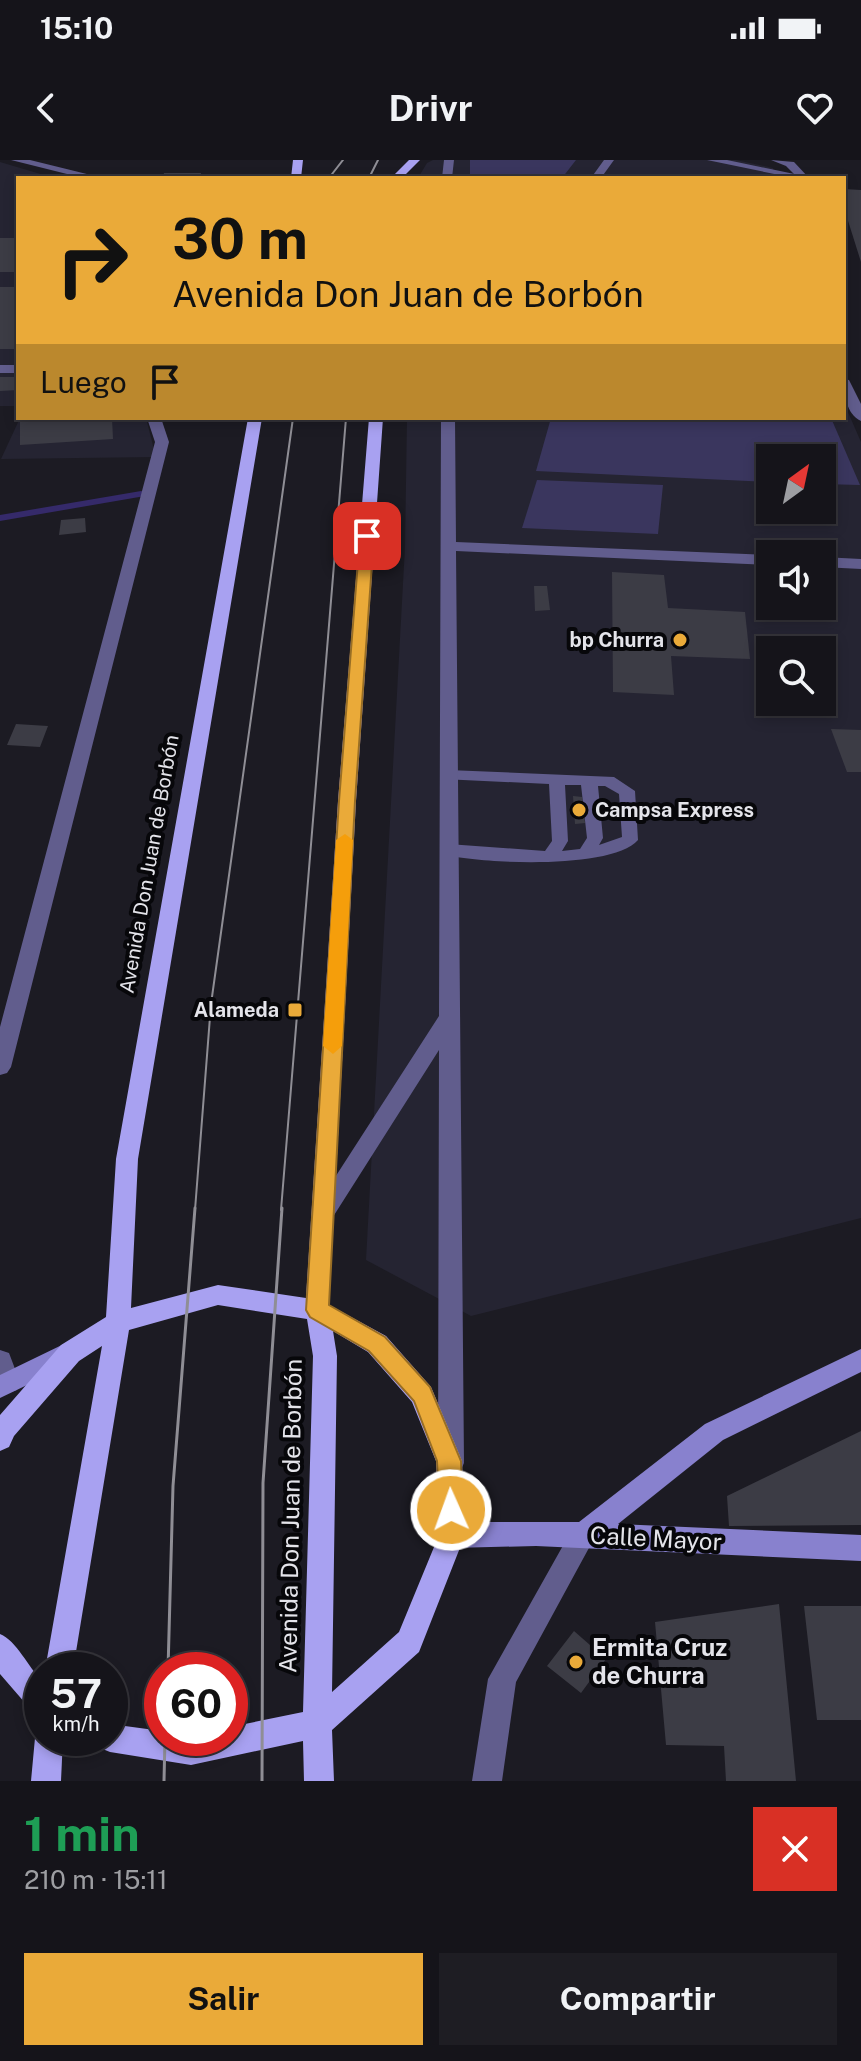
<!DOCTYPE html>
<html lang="es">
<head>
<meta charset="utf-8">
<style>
  body { margin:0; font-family:"Public Sans",sans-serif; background:#1e1d23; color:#f1f3f6; height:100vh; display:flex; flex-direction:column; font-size:30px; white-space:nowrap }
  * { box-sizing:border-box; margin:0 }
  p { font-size:26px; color:#9d9ea2 }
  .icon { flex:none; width:44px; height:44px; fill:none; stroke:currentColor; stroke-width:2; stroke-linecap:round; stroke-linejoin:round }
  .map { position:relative; height:1621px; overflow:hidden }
  .details { display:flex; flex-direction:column; background:#15141a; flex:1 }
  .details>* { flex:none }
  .banner { position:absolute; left:16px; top:16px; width:830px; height:244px; border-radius:0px; box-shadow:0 4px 12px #0003,0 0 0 2px #343339; background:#eaaa39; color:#111; overflow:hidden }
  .needle { width:52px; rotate:33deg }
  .tools { position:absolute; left:756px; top:284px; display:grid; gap:16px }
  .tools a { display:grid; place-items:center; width:80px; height:80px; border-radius:0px; background:#15141a; box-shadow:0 4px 12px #0003,0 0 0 2px #343339; font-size:40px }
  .speed { position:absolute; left:24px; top:1492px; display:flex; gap:16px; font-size:40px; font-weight:700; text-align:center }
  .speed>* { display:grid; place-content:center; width:104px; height:104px; border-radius:50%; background:#15141a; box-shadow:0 4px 12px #0003,0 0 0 2px #343339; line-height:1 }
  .speed small { font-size:20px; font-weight:400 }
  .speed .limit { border:12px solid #d22; background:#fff; color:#111 }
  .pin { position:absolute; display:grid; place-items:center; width:68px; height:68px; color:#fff; margin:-34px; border-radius:16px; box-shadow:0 4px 12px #0006 }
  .me { position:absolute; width:88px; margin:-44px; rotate:358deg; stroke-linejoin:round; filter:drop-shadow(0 0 6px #0008) }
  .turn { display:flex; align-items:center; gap:28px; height:168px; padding:0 24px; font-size:36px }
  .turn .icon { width:104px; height:104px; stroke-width:2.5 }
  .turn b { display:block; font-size:56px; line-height:68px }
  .then { display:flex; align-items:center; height:76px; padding:0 24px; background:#0003; gap:16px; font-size:30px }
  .round { display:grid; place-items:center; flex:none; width:84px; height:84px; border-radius:0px; background:#1e1d23 }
  .head { display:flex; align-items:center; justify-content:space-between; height:136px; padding:0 24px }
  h1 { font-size:48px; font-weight:700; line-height:60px; color:#1e9e55 }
  .button { display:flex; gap:16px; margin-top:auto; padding:16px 24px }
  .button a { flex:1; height:92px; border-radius:0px; background:#eaaa39; color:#111; font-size:32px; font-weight:700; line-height:92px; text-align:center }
  .button a+a { background:#1e1d23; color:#f1f3f6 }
  .status { display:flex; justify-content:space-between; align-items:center; height:56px; padding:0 40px; background:#15141a; direction:ltr }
  .status svg { height:22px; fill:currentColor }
  header { display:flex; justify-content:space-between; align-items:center; height:104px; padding:0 24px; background:#15141a; font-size:36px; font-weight:700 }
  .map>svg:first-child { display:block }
  .built { fill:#252432; fill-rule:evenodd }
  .green { fill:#3a365e }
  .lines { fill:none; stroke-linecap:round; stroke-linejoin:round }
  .stream { fill:#352a6a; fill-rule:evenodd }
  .building { fill:#3c3c45 }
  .lane { fill:#615d8d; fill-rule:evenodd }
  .street { fill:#615d8d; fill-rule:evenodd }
  .secondary { fill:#8881ce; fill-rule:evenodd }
  .primary { fill:#a8a1f1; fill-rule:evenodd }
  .tram-far1 { stroke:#8f8e95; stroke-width:2 }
  .tram { stroke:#8f8e95; stroke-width:3 }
  .route { fill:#eaaa39; stroke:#986e25; stroke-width:2 }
  .slow { fill:#f59e0b }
  .poi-dot { fill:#eaaa39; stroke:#07070a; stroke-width:3 }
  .labels { text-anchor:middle; stroke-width:8; stroke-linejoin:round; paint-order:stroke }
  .poi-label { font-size:20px; font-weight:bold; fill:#e4e4ea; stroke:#07070a; text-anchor:end }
  .street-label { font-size:20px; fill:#e4e4ea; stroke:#07070a }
  .near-street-label { font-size:24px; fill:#e4e4ea; stroke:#07070a }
  .near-poi-label { font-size:24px; font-weight:bold; fill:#e4e4ea; stroke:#07070a; text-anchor:start }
</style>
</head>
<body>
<div class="status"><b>15:10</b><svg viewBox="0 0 49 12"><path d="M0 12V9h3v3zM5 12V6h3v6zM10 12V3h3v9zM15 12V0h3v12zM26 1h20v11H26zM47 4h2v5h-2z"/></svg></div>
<header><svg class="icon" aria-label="back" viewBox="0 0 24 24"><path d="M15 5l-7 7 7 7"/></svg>Drivr<svg class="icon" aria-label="heart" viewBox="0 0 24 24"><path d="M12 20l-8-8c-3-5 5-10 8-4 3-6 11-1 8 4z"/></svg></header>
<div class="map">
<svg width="861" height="1621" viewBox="0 0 861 1621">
  <rect width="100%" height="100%" fill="#1c1b23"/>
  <path class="built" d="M433,0h303l37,8 2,10h-357l9,-15z
    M0,2l54,16h-36v228h-18z
    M844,243l17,39v776l-390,98 -105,-56 39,-713 2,-129h437zM770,298h52v52h-52zM770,394h52v52h-52zM770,490h52v52h-52z
    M20,258h126l10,39 -155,2z"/>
  <path class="green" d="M470,0h106l-14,18h-92z
    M551,258h280l29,67 -38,-1v-26h-52v24l-234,-11z
    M537,320l126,5 -5,49 -136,-6z"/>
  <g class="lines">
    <path class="stream" d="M141,331l4,1v4l-145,25v-6z"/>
  </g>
  <path class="building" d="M164,13h37v5h-38z
    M844,29l17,1v72l-17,-54z
    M0,78h18v34h-18z
    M0,127h18v62h-18z
    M0,217h18v13l-18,1z
    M20,258h92l1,21 -93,6z
    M85,358l1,14 -27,3 2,-15z
    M612,412l52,3 4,33 77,4 5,47 -79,-3 3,39 -61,-3z
    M534,426h13l3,24 -15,1z
    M16,564l32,2 -8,21 -33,-2z
    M831,569l30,1v42h-14z
    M573,636l9,1 3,26 -10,1z
    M861,1271v94l-132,1 -2,-30z
    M779,1444l17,177h-70l-2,-35 -58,-1 -11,-123z
    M804,1446h57v114h-44z
    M574,1471l32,28 -25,34 -34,-27z"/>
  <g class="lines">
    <path class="lane" d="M604,0h10l-13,18h-10z
      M707,0h20l82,17 -15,1z
      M448,610l166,7 21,14 3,49c-26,30 -159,24 -196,14l-2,-4 2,-4 6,-2 97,7 7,-10 -3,-57 -107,-5 -2,-4 2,-4zM565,625h16l6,53 -7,11 -18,2 6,-10zM598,626h7l14,8 3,43 -23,8 4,-7z"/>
    <path class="street" d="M11,0h19l73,18h-20z
      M444,0h10l-2,18h-10z
      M771,0l23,2 15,16h-11l-12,-12z
      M0,205h18v8h-18z
      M844,219l5,1 12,24v17c-15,-7 -17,-27 -17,-42z
      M147,258h14l8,24 -158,625 -4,6 -7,2v-48l155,-585z
      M441,258h14l1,124 314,13v10l-314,-14 8,912 -4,9 -9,3 -9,-3 -4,-9 1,-413 -108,170 -8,3 -8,-3 -3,-7 127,-197z
      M822,397l39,2v10l-39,-2z
      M0,1190l9,3 11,29 -3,8 -9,3 -8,-3z
      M583,1362l9,4 4,9 -80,147 -14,99h-30l16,-102 86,-153z"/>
    <path class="secondary" d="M66,1183l9,3 3,8 -3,8 -75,36v-23z
      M861,1189v23l-138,68 -105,84 243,11v26l-325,-15 -84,2 -9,-4 -4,-9 4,-9 9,-4h127l126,-98z"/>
    <path class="primary" d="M293,0h10l-2,18h-10z
      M409,0h11l-18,18h-11z
      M248,258h14l-124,741 -7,149 87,-23 88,13 32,-497 31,-383h14l-27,383 -27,504 57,31 45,51 31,74 3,74 -46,117 -87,78 2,51h-30l-1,-40 -112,24 -81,-13 -10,-4 -4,-10h14v-14l52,7v7h68v-11l73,-15 10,-356 -6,-37 -89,-14 -89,25 -56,340h-28l57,-324 -23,15 -65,75 -5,11 -9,4v-36l61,-70 45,-28 10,-158zM333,1171l35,21 44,50 24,59 3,74 -40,97 -67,60 5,-336z
      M0,1474c17,7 28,33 42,47v34l-10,-4 -32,-37z
      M42,1566v12h21l-2,43h-30l4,-43z"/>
    <path class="tram-far1" d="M329,18l14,-18
      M369,18l9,-18
      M195,1050l16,-206 82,-586
      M281,1050l65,-792"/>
    <path class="tram" d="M168,1510l5,-184 22,-278
      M164,1621l1,-43
      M262,1621l1,-298 19,-275"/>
  </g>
  <path class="route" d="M367,372l7,4 -19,265 -26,504 56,32 45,50 31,74 2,49 -4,8 -8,4 -9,-4 -3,-8 -2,-49 -23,-60 -45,-50 -59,-34 -4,-7 33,-509 21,-265z"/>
  <path class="slow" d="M345,674l8,6 -11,206 -9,8 -10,-8 13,-206z"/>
  <g class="poi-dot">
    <circle cx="680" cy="480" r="8"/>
    <circle cx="579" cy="650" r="8"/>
    <rect x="287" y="842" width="16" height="16" rx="4"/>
    <circle cx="576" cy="1502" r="8"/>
  </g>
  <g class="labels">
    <g class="poi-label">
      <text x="664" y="487">bp Churra</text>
      <text x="595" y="657" text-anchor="start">Campsa Express</text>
      <text x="279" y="857">Alameda</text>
    </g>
    <g class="street-label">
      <text transform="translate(149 704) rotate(-80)" y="7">Avenida Don Juan de Borbón</text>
    </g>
    <g class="near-street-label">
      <text transform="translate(291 1356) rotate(-89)" y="8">Avenida Don Juan de Borbón</text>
      <text transform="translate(656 1379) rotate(3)" y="8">Calle Mayor</text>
    </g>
    <g class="near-poi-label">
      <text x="592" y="1496">Ermita Cruz<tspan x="592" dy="28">de Churra</tspan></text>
    </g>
  </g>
</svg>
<div class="tools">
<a><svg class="needle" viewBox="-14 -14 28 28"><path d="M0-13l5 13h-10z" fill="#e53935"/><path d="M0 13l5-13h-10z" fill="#9d9ea2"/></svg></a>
<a><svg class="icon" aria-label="sound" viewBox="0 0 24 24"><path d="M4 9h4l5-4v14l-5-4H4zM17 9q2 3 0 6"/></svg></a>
<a><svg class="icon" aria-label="search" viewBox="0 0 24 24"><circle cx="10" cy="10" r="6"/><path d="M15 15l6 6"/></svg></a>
</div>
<div class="speed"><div>57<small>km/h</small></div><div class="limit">60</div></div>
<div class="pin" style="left:367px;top:376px;background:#d93025"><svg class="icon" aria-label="arrive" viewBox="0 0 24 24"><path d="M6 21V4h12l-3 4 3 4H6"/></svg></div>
<svg class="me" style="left:451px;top:1350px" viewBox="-20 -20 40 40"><circle r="17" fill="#eaaa39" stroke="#fff" stroke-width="3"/><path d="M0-11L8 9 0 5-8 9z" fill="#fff"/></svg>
<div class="banner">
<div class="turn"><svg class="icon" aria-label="right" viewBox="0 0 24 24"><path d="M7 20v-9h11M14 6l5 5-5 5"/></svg><div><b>30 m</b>Avenida Don Juan de Borbón</div></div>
<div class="then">Luego<svg class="icon" aria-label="arrive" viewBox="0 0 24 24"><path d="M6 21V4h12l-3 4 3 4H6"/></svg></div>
</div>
</div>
<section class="details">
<div class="head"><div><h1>1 min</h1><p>210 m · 15:11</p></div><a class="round" style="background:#d93025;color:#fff"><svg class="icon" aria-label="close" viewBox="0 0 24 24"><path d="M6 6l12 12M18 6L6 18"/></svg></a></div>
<div class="button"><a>Salir</a><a>Compartir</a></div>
</section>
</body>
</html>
